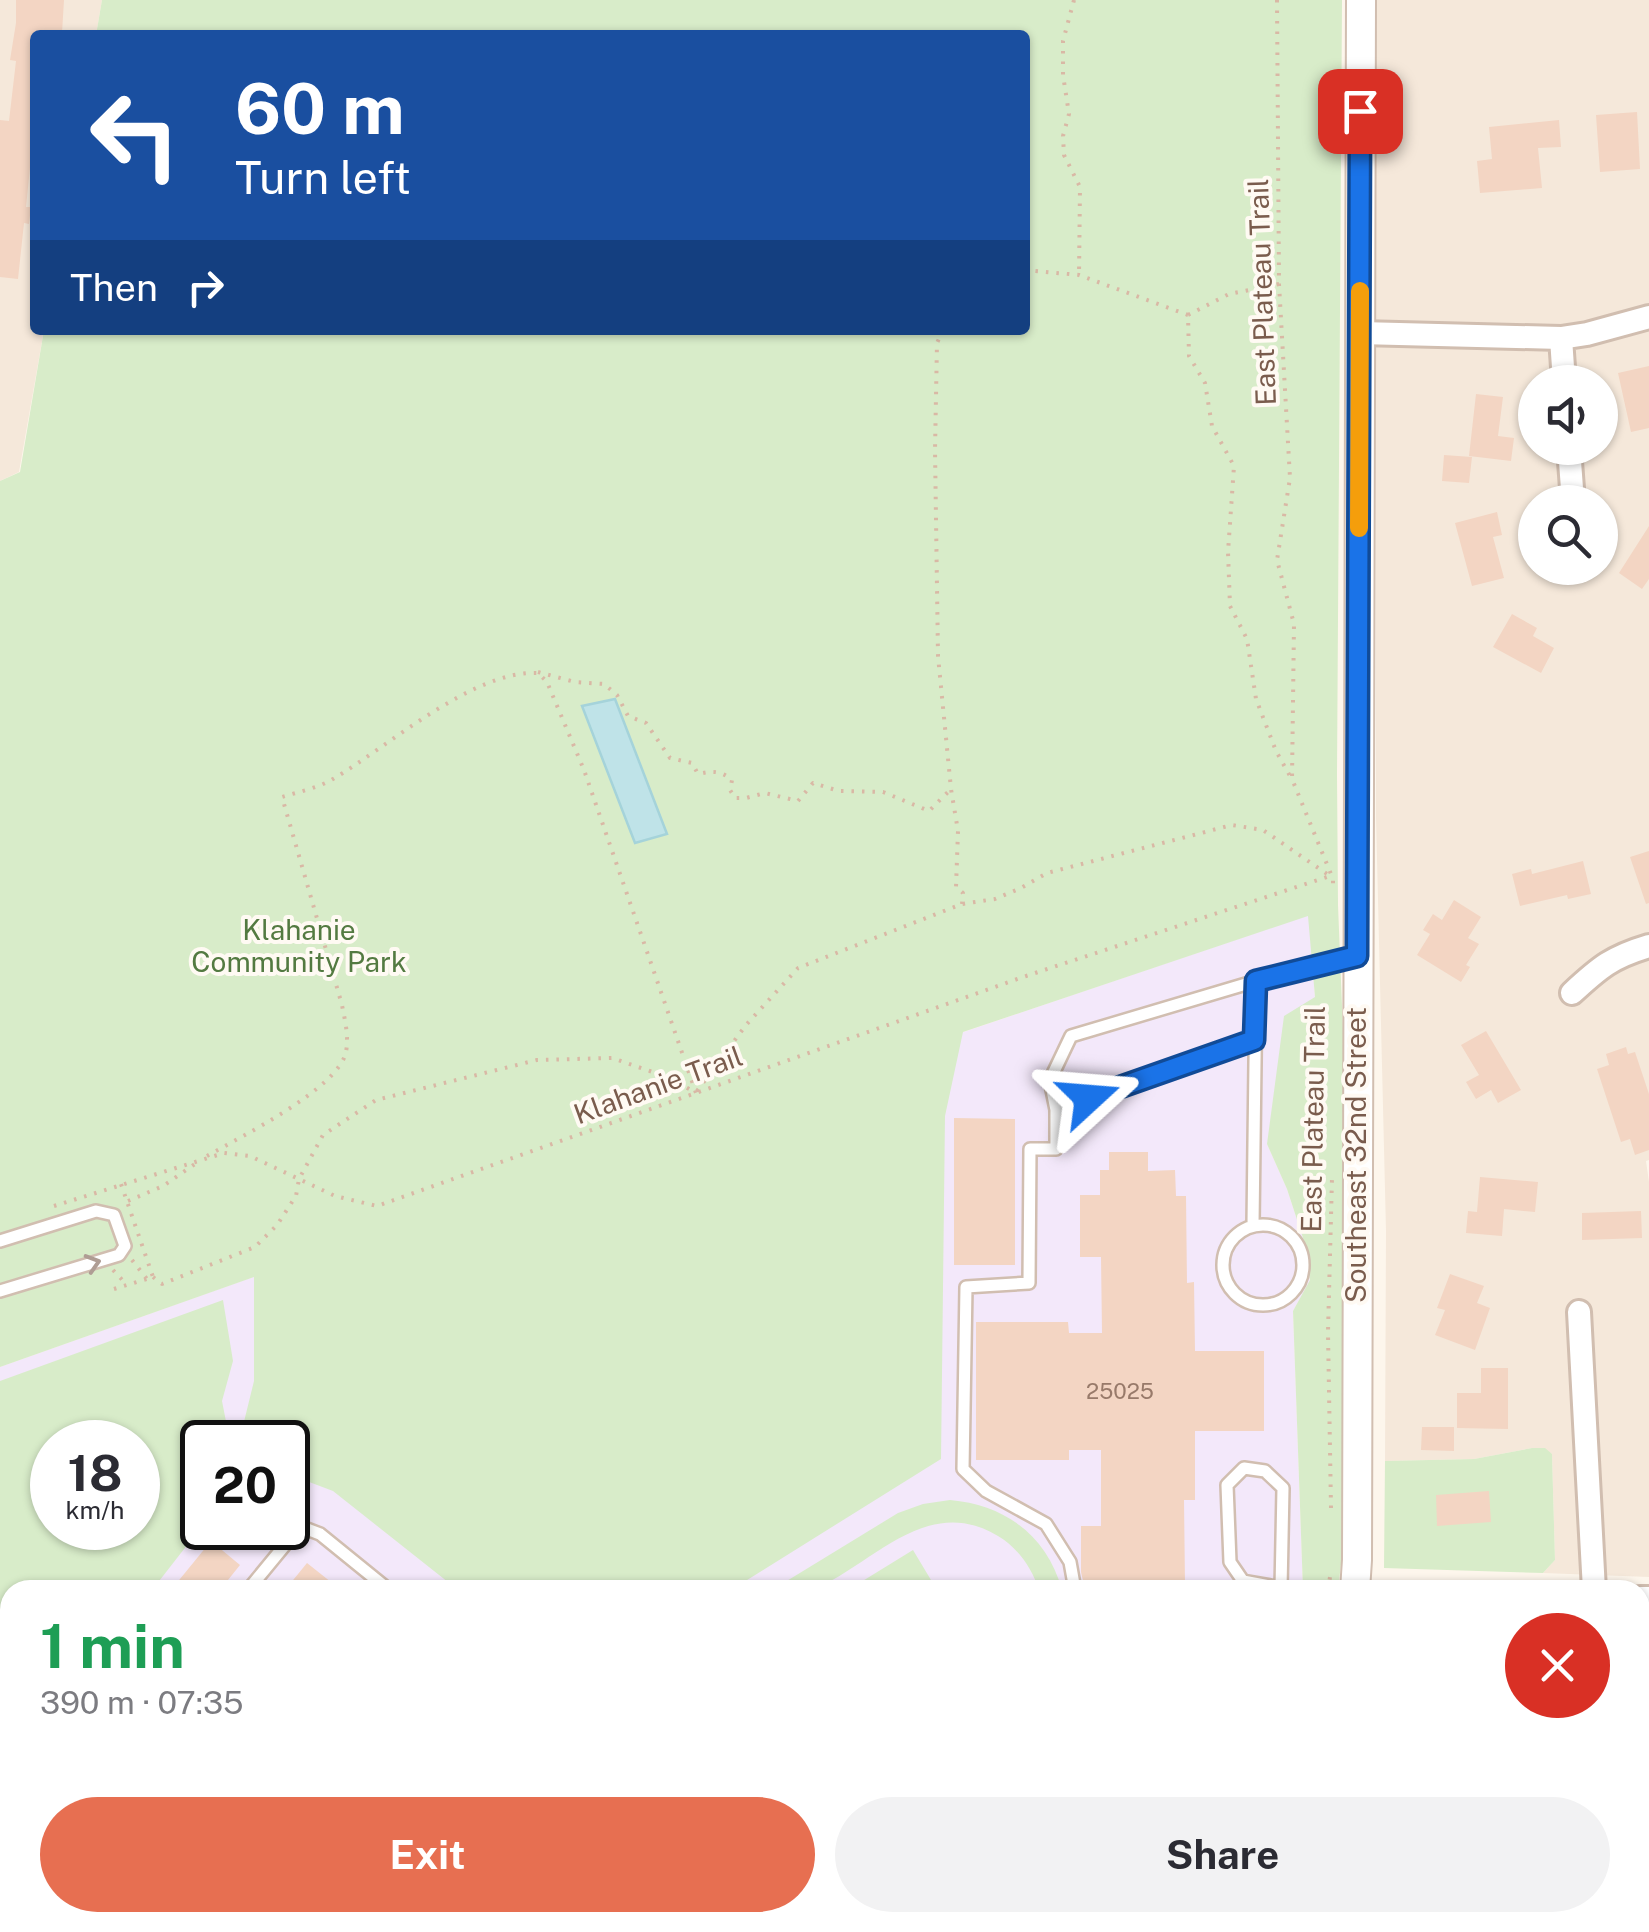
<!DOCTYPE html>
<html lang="en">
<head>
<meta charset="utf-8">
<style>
  body { margin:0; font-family:"Public Sans",sans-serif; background:#f2f2f3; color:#2b2b33; height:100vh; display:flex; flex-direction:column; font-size:38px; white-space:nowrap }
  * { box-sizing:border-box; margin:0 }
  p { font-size:32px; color:#7c7c81 }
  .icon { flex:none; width:55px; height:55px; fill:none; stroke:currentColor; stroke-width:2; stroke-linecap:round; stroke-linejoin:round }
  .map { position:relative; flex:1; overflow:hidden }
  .details { position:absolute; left:0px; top:1580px; width:1650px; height:352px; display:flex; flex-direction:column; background:#fff; border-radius:30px 30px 0 0; box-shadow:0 2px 8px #0004 }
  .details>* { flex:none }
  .top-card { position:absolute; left:30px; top:30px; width:1000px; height:305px; border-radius:10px; box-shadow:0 2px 8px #0004; background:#1a4fa0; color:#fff; overflow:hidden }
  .buttons { position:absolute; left:1518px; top:365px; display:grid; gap:20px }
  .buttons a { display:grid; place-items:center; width:100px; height:100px; border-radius:50%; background:#fff; box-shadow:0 2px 8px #0004; font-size:50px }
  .speed { position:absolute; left:30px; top:1420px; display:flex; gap:20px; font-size:50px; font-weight:700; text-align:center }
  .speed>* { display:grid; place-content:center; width:130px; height:130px; border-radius:50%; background:#fff; box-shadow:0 2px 8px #0004; line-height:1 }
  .speed small { font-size:25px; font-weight:400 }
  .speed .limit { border:5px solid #111; border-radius:15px; background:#fff; color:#111 }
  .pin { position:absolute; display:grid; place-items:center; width:85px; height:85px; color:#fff; margin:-42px; border-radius:20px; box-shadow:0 5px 15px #0006 }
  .me { position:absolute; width:110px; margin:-55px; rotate:71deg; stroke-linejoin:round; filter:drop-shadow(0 0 8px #0008) }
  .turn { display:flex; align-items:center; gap:35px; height:210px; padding:0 40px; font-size:45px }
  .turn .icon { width:130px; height:130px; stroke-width:2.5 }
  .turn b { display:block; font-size:70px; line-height:85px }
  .then { display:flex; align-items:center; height:95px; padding:0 40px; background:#0003; gap:20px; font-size:38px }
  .round { display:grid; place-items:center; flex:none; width:105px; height:105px; border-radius:52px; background:#f2f2f3 }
  .overview { display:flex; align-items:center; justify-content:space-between; height:170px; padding:0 40px }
  h1 { font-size:60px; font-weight:700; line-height:75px; color:#1e9e55 }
  .action { display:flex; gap:20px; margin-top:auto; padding:20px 40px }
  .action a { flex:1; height:115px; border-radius:60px; background:#e76f51; color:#fff; font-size:40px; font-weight:700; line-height:115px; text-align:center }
  .action a+a { background:#f2f2f3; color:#2b2b33 }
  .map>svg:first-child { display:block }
  .residential { fill:#f5e8da; fill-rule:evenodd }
  .education { fill:#f3e8fa; fill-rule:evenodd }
  .green { fill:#d8ecc9; fill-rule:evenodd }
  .water { fill:#bfe3e8; stroke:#a5d3da; stroke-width:2.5 }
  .building { fill:#f3d5c3 }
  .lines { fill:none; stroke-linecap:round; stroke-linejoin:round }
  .service-casing { stroke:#d1beb0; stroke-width:16 }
  .minor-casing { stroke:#d1beb0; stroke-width:28 }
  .tertiary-casing { stroke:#d1beb0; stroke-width:32 }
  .path { stroke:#d9b8a5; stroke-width:4; stroke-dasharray:2.5 8; stroke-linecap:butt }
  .service { stroke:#fff; stroke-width:11 }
  .minor { stroke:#fff; stroke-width:22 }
  .tertiary { stroke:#fff; stroke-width:28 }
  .oneway { stroke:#af9d94 }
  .route-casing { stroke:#114b97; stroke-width:25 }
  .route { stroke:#1a73e8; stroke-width:18 }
  .slow { stroke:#f59e0b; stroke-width:18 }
  .labels { text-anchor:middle; stroke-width:8; stroke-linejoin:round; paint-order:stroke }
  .number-label { font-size:22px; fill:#987a6a }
  .street-label { font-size:28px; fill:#7a5c4d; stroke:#fffaf3 }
  .park-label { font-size:28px; fill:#537a41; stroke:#fffaf3 }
</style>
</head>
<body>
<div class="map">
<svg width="1649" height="1932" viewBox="0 0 1649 1932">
  <rect width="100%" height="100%" fill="#fdf6ec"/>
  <path class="residential" d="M0,0h102l-6,35h-61v295h9l-25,142 -19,9z
    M1376,0h273v1160l-3,1 3,21v395l-106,-4 12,-13 -3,-106 -20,-6 -58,11 -89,2 1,-230 -10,-414zM1535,382h65v66h-65zM1535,502h65v66h-65z
    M1649,1614v318h-281v-10h272v-307z"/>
  <path class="education" d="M1309,915l6,82 -48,147 20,45 16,49 7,43 -17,30 10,279h-1293v332l1168,1 -5,9h-246l-4,-6 -33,4 -85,-2 -30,4h-775v-565l512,-182zM52,1442h86v86h-86zM202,1442h86v86h-86z"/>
  <path class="green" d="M102,0h1240l-5,775 1,130 8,202v414l-8,69h-35l-10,-279 17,-31 -7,-42 -16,-49 -20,-45 17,-128 31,-19 -7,-81 -345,116 -18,84 -4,343 -210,131h-273l-125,-99 -45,-17v-32h-49l15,-61v-104l-254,90v-886l20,-9 24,-142h981v-295h-929z
    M223,1300l10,61 -11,40 8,41h-28v84l-46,59 -5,1v4h-141v91l-10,1v-301zM138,1442v86h-86v-86z
    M1532,1448h13l7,6 3,106 -12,13 -159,-5 1,-107 89,-2z
    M950,1500c56,5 97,36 112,90h-23c-7,-22 -21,-42 -41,-54 -70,-42 -122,25 -181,52 -12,5 -32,2 -45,2l126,-77 25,-9z
    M913,1550l24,40h-89z"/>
  <path class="water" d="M615,699l52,135 -32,9 -53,-137z"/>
  <path class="building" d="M16,0h48l-2,33 -27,-2v117h-3l-6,59h5l-2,17 -5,-1 -6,56 -18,-2v-157l9,1 7,-60 -6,-1 6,-37z
    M1637,112l3,57 -40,3 -4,-57z
    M1559,120l2,27 -23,1 4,40 -62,5 -3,-32 15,-2 -3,-32z
    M1649,366v62l-18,4 -13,-59z
    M1476,394l27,3 -5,39 16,2 -3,23 -42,-5z
    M1444,455l28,2 -3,26 -27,-2z
    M1497,512l5,23 -9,2 11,41 -32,8 -17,-63z
    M1649,526v53l-7,10 -23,-16z
    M1512,614l25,14 -4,8 21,12 -13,25 -48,-26z
    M1649,851v52l-3,1 -16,-47z
    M1583,861l8,33 -23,5 -1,-4 -47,11 -8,-32 19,-5 1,5z
    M1454,900l27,17 -13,21 11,6 -13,21 4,2 -9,15 -44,-27 13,-21 -7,-4 10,-16 9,6z
    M1486,1031l35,59 -23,13 -7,-13 -15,9 -10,-17 13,-7 -18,-30z
    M1626,1047l2,7 7,-2 14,42v56l-14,5 -5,-16 -9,3 -24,-73 12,-4 -3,-11z
    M954,1118l61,1v146h-61z
    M1109,1152h39v19l27,-1 1,26h10l1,87 7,-1 1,69h69v80h-69v69h-11l1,84 -39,1v5h-37v-5h-25l-3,-13v-46h20v-76h-32v10h-93v-138h92l1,11h33l-1,-76h-21v-62h20v-25h9z
    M1480,1177l58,5 -3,30 -31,-3 -2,27 -36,-3 2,-22 9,1z
    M1641,1211l1,27 -60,2v-27z
    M1450,1274l34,12 -7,17 13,5 -15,42 -40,-15 10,-25 -8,-2z
    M1481,1368h27v61l-51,-1v-35h24z
    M1422,1427h32v24l-33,-1z
    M1489,1491l2,31 -54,4 -1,-31z
    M211,1541l29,24 -20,25h-49z
    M307,1563l34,27h-56z"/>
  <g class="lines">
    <defs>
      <path id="service" d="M1056,1110l199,-70
        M1223 1265a40 40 0 1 1 80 0a40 40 0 1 1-80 0Z
        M1253,1225l3,-244
        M0,1241l96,-30 18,4 11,31 -6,9 -119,36
        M248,1590l46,-56 13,-5 13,5 69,56
        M1075,1590l-5,-28 -24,-38 -60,-33 -23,-22 3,-182 63,-4 1,-134h26v-39l-6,-30 21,-44 185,-55 101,-25
        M1281,1590v-1l2,-101 -18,-17 -21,-3 -17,17 3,77 13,19 50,9
        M0,1716l10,-1
        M37,1922l1,10
        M84,1922l1,10
        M460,1922v10
        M517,1922l1,10
        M568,1922l1,10
        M986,1922l6,10
        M679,1932l16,-10
        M1145,1932l5,-10"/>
      <path id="minor" d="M1360,333l201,5 26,-4 62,-17
        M1561,338l3,44
        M1569,448l4,54
        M1572,993c28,-26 40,-36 77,-47
        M1579,1312l15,278
        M1640,1598h9"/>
      <path id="tertiary" d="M1355,1590l2,-30 4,-1560
        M1254,1932l4,-10"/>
    </defs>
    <use href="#service" class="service-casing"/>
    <use href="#minor" class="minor-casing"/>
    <use href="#tertiary" class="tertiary-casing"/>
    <path class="path" d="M1074,0l-11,41v34l6,39 -6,22 1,19 16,32 -1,88
      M1277,0l2,284 11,194 -13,82 17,64 -2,155 41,100v9
      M1025,270l54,5 109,40
      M1279,284l-50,10 -41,21 1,41 16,27 7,43 22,40 -6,86 2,54 17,33 9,60 20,52 14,25
      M943,330l-6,13 -2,107 3,206 13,133 7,42 -2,56 7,6 -1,11
      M538,672l37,10 29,2 13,11 11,21 18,7 24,35 22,5 6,11c14,-3 22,-4 34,6l-2,10 5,8h11l19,-5 33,8 15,-18 26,8 44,1 46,19 22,-22
      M697,1091l49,-66 52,-57 164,-64 33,-5 26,-11 26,-15 185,-48 31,5 67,46
      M207,1156c33,-19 131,-67 139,-104 3,-16 -1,-31 -4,-47l-60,-208c16,-5 36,-9 51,-18 56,-33 140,-109 205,-106l9,9 37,88 112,323
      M128,1201l35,-15 32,-22
      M54,1206l170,-53 26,3 85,40 42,10 646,-229 307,-101
      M132,1260l15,19
      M113,1270l14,15
      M153,1277l9,7 93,-37 22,-22 19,-29 3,-17 24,-44 53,-35 161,-40 75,-2 58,20 26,15
      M114,1289l39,-12 -32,-93
      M1331,1508l-3,-176 4,-154
      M1328,1590l2,-13
      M805,1932l1,-4 9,-6
      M1217,1932l5,-10"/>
    <use href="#service" class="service"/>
    <use href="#minor" class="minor"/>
    <use href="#tertiary" class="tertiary"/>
  </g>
  <defs><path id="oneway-chevron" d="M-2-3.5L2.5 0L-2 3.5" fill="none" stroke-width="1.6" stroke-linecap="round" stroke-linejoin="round" transform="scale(2.5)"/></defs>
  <use class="oneway" href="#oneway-chevron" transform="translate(93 1263) rotate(-17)"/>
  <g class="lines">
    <defs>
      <path id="route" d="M1089,1098l165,-58 2,-59 101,-25 3,-845"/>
    </defs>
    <use href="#route" class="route-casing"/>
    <use href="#route" class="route"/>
    <path class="slow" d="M1359,528l1,-237"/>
  </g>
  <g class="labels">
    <g class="number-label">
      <text x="1120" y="1399">25025</text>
    </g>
    <g class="street-label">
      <text transform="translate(1262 292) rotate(-92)" y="10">East Plateau Trail</text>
      <text transform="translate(658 1085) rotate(-20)" y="10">Klahanie Trail</text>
      <text transform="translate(1313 1119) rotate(-89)" y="10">East Plateau Trail</text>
      <text transform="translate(1356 1155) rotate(-90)" y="10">Southeast 32nd Street</text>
    </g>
    <g class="park-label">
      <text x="299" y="940">Klahanie<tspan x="299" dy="32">Community Park</tspan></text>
    </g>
  </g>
</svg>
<div class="buttons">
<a><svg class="icon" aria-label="sound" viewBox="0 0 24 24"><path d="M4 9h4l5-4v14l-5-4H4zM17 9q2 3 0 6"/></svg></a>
<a><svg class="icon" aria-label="search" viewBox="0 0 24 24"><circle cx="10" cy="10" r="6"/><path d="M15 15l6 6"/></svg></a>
</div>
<div class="speed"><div>18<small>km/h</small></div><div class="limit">20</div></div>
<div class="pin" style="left:1360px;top:111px;background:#d93025"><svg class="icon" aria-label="arrive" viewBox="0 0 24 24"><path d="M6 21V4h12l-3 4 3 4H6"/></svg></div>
<svg class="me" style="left:1089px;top:1098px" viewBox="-20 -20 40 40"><path d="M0-17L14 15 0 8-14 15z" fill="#1a73e8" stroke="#fff" stroke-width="4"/></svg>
<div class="top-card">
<div class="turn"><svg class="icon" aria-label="left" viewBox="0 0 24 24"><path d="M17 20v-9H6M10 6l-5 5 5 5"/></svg><div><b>60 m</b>Turn left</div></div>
<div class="then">Then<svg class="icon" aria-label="right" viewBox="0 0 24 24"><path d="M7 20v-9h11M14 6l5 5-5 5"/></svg></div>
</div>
<section class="details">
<div class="overview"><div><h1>1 min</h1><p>390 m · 07:35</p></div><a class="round" style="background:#d93025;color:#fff"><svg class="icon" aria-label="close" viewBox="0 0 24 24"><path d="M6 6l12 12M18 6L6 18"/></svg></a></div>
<div class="action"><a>Exit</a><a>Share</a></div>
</section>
</div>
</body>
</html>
